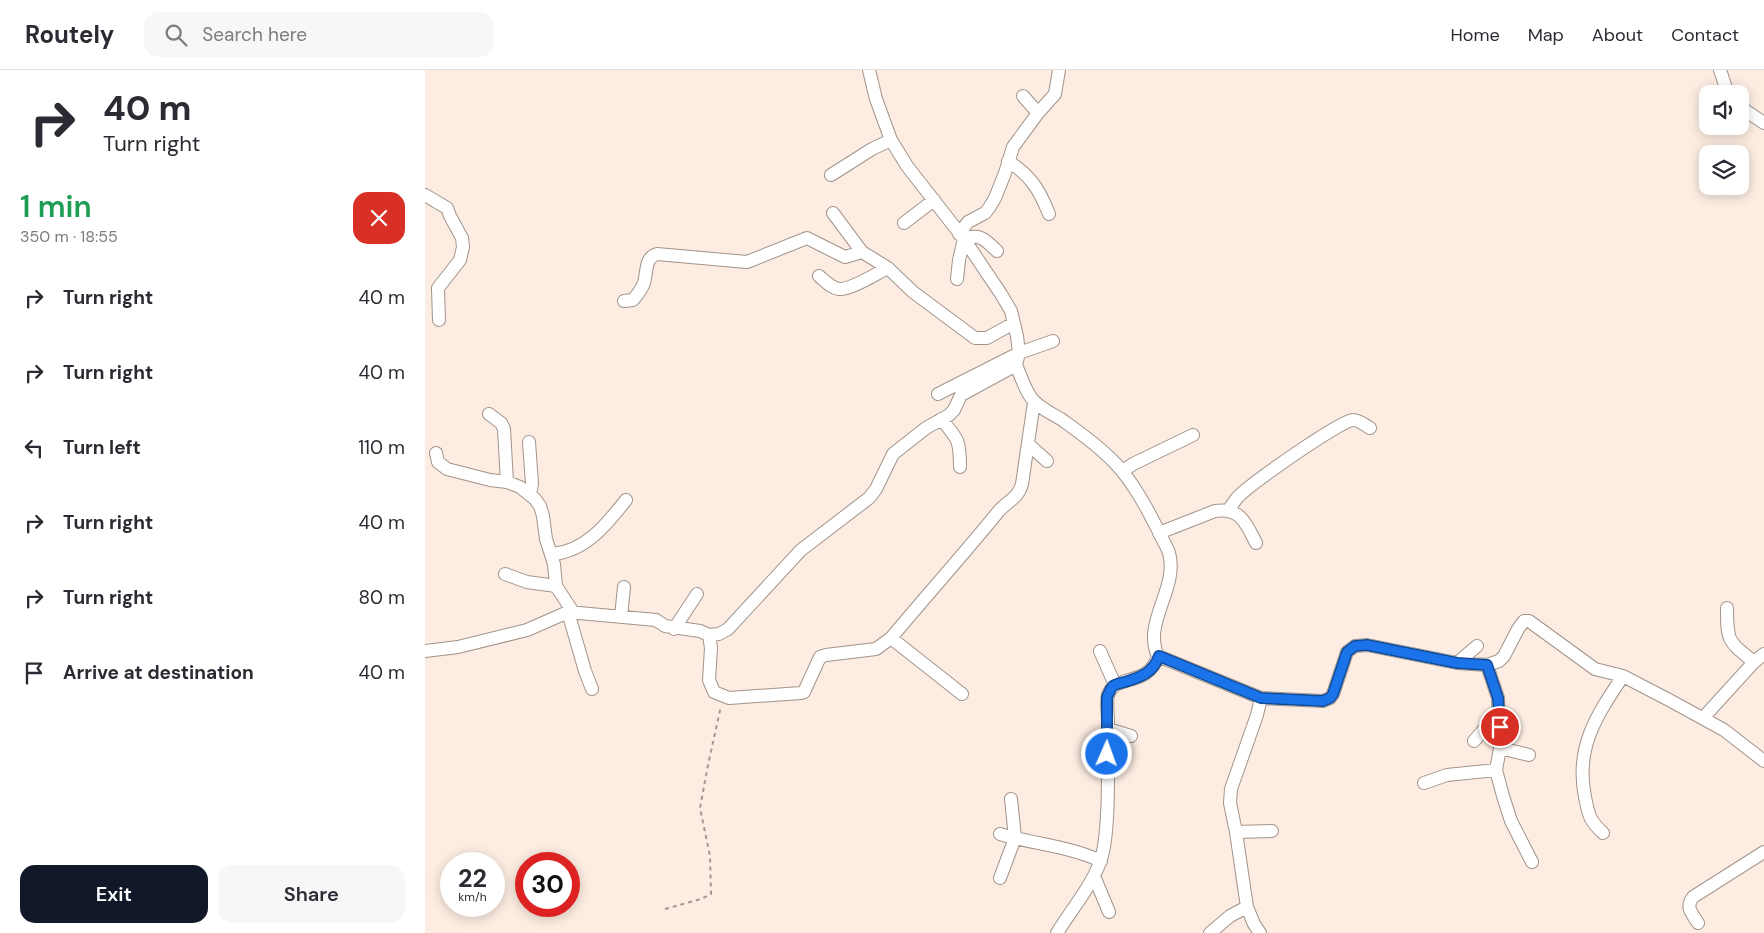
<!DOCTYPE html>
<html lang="en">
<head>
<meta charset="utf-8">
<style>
  body { margin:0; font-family:"DM Sans",sans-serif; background:#f7f7f7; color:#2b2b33; height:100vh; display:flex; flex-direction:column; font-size:19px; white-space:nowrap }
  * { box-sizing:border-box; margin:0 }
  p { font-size:16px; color:#7c7c81 }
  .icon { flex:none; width:28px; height:28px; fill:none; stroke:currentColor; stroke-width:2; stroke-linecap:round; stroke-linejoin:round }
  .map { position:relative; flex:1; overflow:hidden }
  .details { display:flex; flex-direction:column; background:#fff; width:425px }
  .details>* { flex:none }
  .hud { background:#fff; color:#2b2b33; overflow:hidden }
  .tools { position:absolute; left:1274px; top:15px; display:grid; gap:10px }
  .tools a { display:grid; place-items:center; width:50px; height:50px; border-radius:10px; background:#fff; box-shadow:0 2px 12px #0003; font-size:25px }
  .speed { position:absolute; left:15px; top:782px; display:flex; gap:10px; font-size:25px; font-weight:700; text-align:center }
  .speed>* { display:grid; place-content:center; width:65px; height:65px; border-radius:50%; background:#fff; box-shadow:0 2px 12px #0003; line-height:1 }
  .speed small { font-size:12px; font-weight:400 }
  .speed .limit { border:8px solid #d22; background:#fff; color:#111 }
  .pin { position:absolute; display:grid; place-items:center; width:42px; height:42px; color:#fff; margin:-21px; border:2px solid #fff; border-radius:50%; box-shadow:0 1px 5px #0007 }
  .me { position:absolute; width:55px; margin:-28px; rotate:2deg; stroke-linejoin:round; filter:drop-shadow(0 0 4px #0008) }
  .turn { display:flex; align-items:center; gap:18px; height:105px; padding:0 20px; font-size:22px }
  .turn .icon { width:65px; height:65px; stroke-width:2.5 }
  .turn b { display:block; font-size:35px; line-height:42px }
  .round { display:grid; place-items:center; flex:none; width:52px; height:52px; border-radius:15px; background:#f7f7f7 }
  .head { display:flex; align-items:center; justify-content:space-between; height:85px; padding:0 20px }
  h1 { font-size:30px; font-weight:600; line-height:38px; color:#1e9e55 }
  .button { display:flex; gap:10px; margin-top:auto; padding:10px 20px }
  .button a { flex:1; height:58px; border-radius:15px; background:#111827; color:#fff; font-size:20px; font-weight:600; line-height:58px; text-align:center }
  .button a+a { background:#f7f7f7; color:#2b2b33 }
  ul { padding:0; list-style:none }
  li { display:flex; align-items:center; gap:15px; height:75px; padding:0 20px }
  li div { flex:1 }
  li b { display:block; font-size:19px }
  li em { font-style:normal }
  header { display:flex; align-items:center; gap:30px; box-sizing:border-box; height:70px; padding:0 25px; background:#fff; border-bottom:1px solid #e1e1e2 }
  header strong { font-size:24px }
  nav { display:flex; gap:28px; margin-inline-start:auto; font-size:18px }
  .search { width:350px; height:45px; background:#f7f7f7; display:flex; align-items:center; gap:12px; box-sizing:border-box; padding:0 18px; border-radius:15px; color:#7c7c81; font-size:19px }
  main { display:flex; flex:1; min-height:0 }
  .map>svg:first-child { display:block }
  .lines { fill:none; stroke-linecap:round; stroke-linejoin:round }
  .minor-casing { stroke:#a2948a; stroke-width:14 }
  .path { stroke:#a3978f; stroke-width:2; stroke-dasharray:4 4; stroke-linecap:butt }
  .minor { stroke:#fff; stroke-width:12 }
  .route-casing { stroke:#114b97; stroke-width:12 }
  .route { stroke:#1a73e8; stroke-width:9 }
</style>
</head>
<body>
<header>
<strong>Routely</strong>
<div class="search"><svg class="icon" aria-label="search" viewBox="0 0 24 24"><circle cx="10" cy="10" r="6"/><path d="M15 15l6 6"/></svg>Search here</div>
<nav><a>Home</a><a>Map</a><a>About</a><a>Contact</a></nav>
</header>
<main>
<section class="details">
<div class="hud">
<div class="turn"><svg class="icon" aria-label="right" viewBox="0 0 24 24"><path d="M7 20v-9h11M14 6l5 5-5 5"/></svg><div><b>40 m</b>Turn right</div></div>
</div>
<div class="head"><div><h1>1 min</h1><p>350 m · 18:55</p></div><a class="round" style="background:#d93025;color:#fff"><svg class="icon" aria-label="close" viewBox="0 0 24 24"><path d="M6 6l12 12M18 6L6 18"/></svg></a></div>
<ul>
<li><svg class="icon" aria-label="right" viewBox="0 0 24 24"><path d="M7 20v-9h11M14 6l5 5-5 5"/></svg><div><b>Turn right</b></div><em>40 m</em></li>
<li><svg class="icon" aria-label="right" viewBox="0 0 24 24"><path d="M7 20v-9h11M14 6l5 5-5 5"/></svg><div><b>Turn right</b></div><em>40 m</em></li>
<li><svg class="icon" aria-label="left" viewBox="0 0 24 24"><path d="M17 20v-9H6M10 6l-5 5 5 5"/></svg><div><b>Turn left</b></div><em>110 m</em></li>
<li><svg class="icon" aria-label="right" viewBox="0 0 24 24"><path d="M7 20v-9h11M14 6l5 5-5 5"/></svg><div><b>Turn right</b></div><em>40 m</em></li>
<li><svg class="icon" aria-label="right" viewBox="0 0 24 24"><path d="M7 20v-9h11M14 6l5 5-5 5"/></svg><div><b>Turn right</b></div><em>80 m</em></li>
<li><svg class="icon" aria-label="arrive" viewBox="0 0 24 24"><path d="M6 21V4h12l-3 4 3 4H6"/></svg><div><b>Arrive at destination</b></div><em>40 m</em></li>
</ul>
<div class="button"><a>Exit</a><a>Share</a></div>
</section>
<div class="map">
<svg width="1339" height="863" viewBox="0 0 1339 863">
  <rect width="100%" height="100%" fill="#fcece1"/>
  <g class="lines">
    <defs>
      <path id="minor" d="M444,0l7,29 15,41 16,26 57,73 37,55 10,17 6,25 2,17 -3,12c5,11 10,29 19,37 7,7 17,12 26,17 18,13 37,26 53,43 19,19 35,50 47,74 2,5 6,11 8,17 10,35 -27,70 -11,103l103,42 62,3 7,-3 3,-4 14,-42 8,-6 12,-1 90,18 30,2 12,-4 5,-5 14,-27 6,-8h5l66,48 28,7 48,25 53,29 40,31
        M1295,0l6,18 4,6
        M598,26l15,17
        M1315,35l6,6 18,12
        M583,91c23,15 31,28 41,53
        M406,105l41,-26 19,-9
        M0,125l22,13 3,8 12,22 1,9 -3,13 -22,28 1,32
        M408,143l29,39
        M479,153l30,-23
        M534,164l9,-12 17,-9 4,-5 6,-10 10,-25 8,-26 25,-34 17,-19 4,-24
        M394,206c6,5 12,12 20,13 12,1 38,-16 49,-21
        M532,209l2,-19 5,-21c17,-6 21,1 33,12
        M199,231l9,-1c4,-5 9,-11 11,-17 3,-11 1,-26 13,-29l90,8 60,-24 38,19 17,-5 26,16 25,24 62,46h12l27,-15
        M513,324l81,-41 34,-12
        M64,344l12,9 3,6 3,53
        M516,349c17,20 19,21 19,48
        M104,372l3,42 -2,10
        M603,374l19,17
        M11,383l2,9 9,7 43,11 17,2 13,5 15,12 5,7 3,10 3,23 8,25 2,22 17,26
        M698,401l10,-7 60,-29
        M803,441c3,-5 6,-9 9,-13 10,-12 104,-78 116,-78 6,0 12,5 17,8
        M734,463l56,-22c25,-4 31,12 41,32
        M127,484c33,-2 55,-30 74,-54
        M80,504l22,8 29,4
        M1302,538c0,34 1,33 27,54
        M143,542l17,59 7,18
        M196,547l3,-30
        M249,559l23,-35
        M284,565l10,-1 9,-5 73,-79 68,-52 7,-9 17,-35 33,-26 23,-13 5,-5 7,-15 55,-30
        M466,568l71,56
        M0,581l33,-4 69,-17 41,-18 88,8 9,6 35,5 9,4 2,13 -2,32 5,12 15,6 72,-5 3,-1 16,-35 6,-2 50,-6 15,-11c35,-42 72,-83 107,-126 9,-11 20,-13 24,-28l12,-82
        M675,581l15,34
        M1032,593l20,-17
        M1062,595l11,33 2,50 -4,22 7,26 8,25 21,41
        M1278,648l51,-56 10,-8
        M683,659l23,7
        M1049,671l25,-29
        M1075,678l29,7
        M999,713l23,-8 49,-5
        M811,762l36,-1
        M1178,763c-14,-13 -14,-17 -18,-36 -10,-49 11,-81 38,-121
        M575,764c33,10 69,12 101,27
        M669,806l15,36
        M575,808l15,-40 -4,-39
        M1273,853c-6,-10 -13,-15 -5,-26l71,-45
        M632,863c14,-23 34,-46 43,-71 7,-17 8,-64 8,-83 0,-19 0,-38 0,-57 0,-9 -2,-19 0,-27 7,-22 40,-7 50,-39
        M785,863l20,-17 17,-9
        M835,863l-6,-9 -7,-17 -11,-75 -6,-29 1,-14 26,-74 4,-17"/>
    </defs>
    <use href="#minor" class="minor-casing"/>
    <path class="path" d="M240,839l36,-10 10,-5 -1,-38 -10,-48 8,-43 13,-59"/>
    <use href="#minor" class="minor"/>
  </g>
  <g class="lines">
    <defs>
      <path id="route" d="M682,684v-57c2,-4 3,-8 6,-11 3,-2 8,-3 12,-4 16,-5 28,-9 34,-26l102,42 62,3 7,-3 3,-4 14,-42 8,-6 12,-1 90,18 30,2 11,33 2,29"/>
    </defs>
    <use href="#route" class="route-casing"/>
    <use href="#route" class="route"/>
  </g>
</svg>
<div class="tools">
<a><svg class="icon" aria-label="sound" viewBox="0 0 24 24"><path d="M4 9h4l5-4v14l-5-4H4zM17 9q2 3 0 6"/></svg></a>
<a><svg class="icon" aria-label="layers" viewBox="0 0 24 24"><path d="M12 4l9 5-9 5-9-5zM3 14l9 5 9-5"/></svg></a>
</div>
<div class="speed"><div>22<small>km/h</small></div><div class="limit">30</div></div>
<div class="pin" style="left:1075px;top:657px;background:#d93025"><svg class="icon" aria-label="arrive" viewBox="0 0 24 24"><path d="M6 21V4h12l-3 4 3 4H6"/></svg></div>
<svg class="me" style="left:682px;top:684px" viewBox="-20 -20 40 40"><circle r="17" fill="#1a73e8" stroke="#fff" stroke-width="3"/><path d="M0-11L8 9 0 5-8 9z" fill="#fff"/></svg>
</div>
</main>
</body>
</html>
